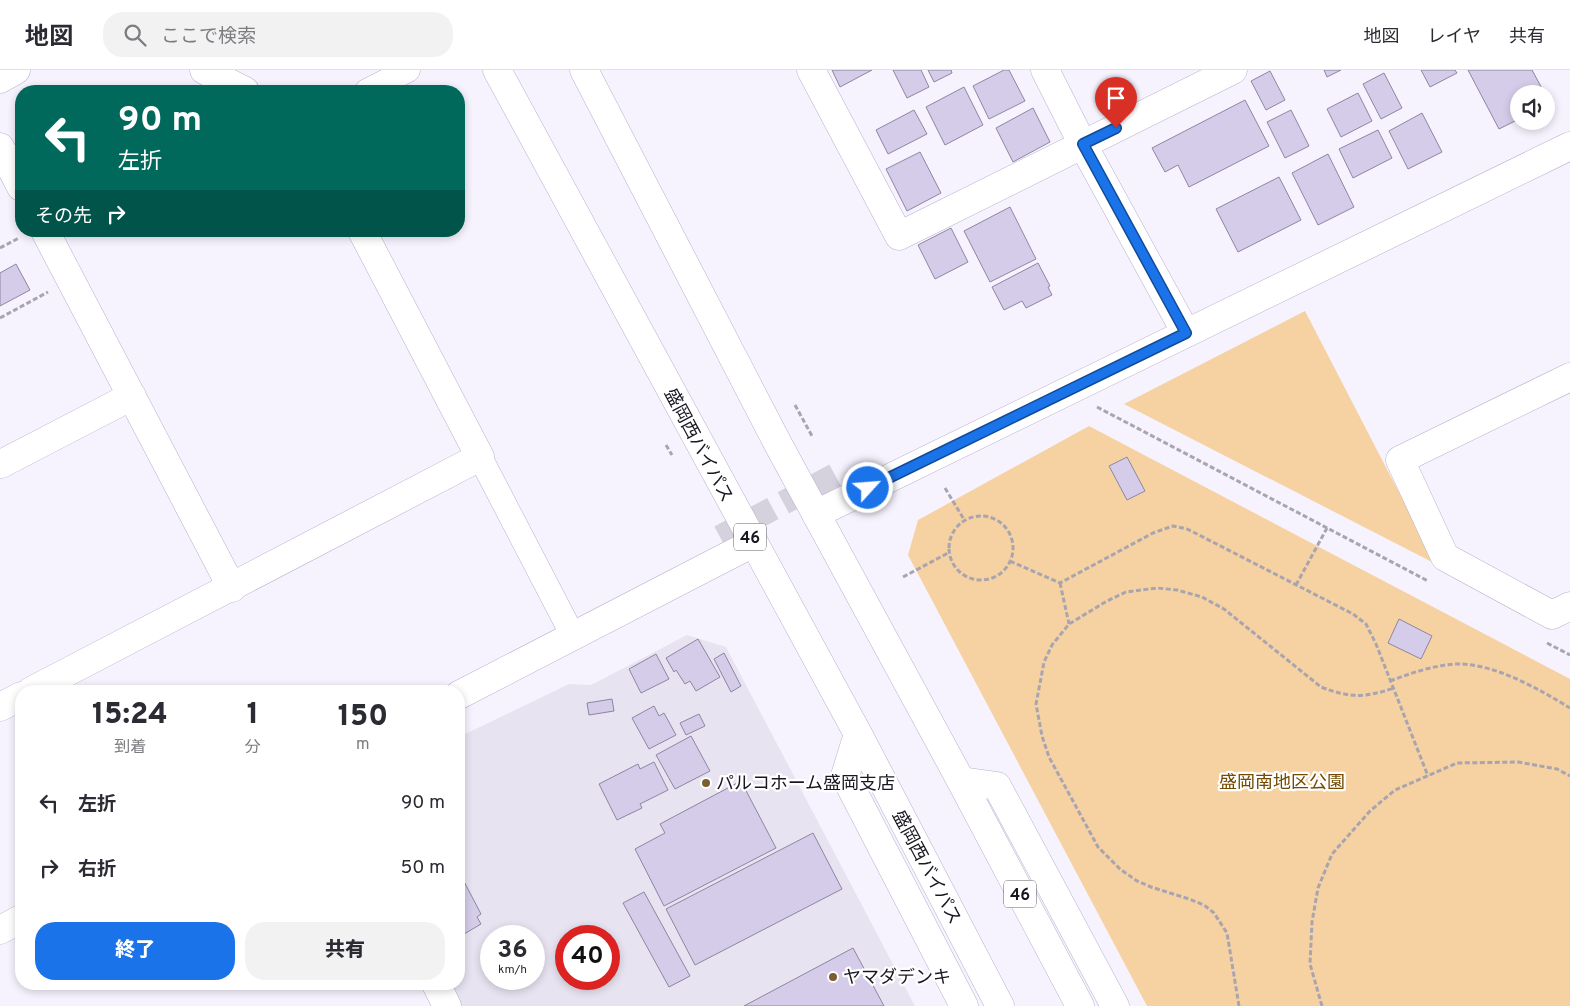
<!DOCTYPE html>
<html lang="ja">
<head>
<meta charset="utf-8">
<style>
  body { margin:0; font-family:Overpass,"Noto Sans JP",sans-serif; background:#f2f2f3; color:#2b2b33; height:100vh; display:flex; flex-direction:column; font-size:19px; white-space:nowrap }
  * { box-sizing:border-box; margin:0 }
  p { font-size:16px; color:#7c7c81 }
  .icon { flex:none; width:28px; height:28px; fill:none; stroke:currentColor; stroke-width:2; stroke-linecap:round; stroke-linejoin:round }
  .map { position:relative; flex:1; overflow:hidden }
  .sheet { position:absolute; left:15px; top:615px; width:450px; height:305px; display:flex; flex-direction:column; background:#fff; border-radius:20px; box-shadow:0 2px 8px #0003 }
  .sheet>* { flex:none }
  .top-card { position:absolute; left:15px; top:15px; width:450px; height:152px; border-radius:20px; box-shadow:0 2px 8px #0003; background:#00695c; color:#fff; overflow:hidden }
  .controls { position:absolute; left:1510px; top:15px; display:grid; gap:10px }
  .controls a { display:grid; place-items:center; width:45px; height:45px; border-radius:50%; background:#fff; box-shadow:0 2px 8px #0003; font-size:25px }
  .speed { position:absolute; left:480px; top:855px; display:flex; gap:10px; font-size:25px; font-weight:700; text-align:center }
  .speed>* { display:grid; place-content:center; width:65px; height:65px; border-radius:50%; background:#fff; box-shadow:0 2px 8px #0003; line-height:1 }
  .speed small { font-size:12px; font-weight:400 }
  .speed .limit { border:8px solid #d22; background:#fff; color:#111 }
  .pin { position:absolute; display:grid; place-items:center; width:42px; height:42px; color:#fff; margin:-51px -21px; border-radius:50% 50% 50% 0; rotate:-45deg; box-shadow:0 0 5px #0007 }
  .pin .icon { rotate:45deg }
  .me { position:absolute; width:55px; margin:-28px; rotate:64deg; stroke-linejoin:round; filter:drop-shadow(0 0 4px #0008) }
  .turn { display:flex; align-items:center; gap:18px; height:105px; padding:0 20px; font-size:22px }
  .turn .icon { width:65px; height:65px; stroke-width:2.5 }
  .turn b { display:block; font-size:35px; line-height:42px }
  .then { display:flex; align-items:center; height:48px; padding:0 20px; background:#0003; gap:10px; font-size:19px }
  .eta { display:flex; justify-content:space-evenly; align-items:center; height:85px; text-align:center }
  .eta b { font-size:30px; font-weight:800; line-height:35px }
  .primary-button { display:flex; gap:10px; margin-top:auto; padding:10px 20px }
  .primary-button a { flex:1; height:58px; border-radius:20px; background:#1a73e8; color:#fff; font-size:20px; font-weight:800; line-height:58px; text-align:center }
  .primary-button a+a { background:#f2f2f3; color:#2b2b33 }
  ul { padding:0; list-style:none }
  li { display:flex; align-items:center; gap:15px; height:65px; padding:0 20px }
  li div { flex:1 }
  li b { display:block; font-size:19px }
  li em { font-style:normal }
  header { display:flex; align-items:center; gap:30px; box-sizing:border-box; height:70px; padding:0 25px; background:#fff; border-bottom:1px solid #e1e1e2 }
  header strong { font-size:24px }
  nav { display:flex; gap:28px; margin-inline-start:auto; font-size:18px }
  .search { width:350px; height:45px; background:#f2f2f3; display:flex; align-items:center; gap:12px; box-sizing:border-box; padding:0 18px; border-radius:20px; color:#7c7c81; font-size:19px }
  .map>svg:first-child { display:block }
  .built { fill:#e7e3f1; fill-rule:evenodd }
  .green { fill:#f6d1a1 }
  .building { fill:#d4cce9; stroke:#8e86a0 }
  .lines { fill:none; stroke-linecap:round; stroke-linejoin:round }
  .pedestrian-tunnel { stroke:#d5d2de; stroke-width:24; stroke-dasharray:24 12; stroke-linecap:butt }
  .pedestrian-casing { stroke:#b8b1cc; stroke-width:25 }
  .minor-casing { stroke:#b8b1cc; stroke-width:29 }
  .tertiary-casing { stroke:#b8b1cc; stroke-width:29 }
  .trunk-casing { stroke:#b8b1cc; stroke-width:29 }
  .path { stroke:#a8a5b0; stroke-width:3; stroke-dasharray:5 2.5; stroke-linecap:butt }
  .pedestrian { stroke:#fff; stroke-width:24 }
  .minor { stroke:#fff; stroke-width:28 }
  .tertiary { stroke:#fff; stroke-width:28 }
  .trunk { stroke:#fff; stroke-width:28 }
  .route-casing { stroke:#114b97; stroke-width:12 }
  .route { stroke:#1a73e8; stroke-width:9 }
  .poi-dot { fill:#7c5d32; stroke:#fff; stroke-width:2 }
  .labels { text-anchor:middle; stroke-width:4.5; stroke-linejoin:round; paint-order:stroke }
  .shield { fill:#fff; stroke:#5f5d64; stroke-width:1 }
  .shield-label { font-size:16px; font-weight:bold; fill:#1a1721 }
  .street-label { font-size:18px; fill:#1a1721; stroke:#fff }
  .park-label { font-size:18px; fill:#734a00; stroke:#fff }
  .poi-label { font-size:18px; fill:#1a1721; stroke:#fff; text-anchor:start }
</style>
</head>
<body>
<header>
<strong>地図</strong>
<div class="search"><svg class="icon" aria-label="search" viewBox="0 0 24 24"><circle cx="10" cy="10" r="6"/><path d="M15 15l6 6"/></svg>ここで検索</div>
<nav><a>地図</a><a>レイヤ</a><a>共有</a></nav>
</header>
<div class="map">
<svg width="1570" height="936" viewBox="0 0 1570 936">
  <rect width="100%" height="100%" fill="#f6f3ff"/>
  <path class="built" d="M687,565l39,12 189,359h-457l-12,-22h13v-247l110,-53 22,1zM491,866h43v43h-43zM566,866h43v43h-43z"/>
  <path class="green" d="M1305,241l131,253 -312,-160z
    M1089,356l481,253v327h-423l-239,-451 10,-35z"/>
  <path class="building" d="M832,0h40l-32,17z
    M893,0h28l8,17 -22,11z
    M928,0h23l1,3 -18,9z
    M1004,0h5l16,31 -36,18 -16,-33z
    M1324,0h17l-14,7z
    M1421,0h34l2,3 -27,14z
    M1468,0h64l13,24h-26v25l-20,10z
    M1270,1l15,29 -19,10 -15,-29z
    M1384,3l18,35 -21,11 -18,-35z
    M964,17l19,38 -38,20 -19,-38z
    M1358,23l14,28 -31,16 -14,-28z
    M1245,30l24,46 -80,41 -11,-22 -13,7 -13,-24z
    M1033,38l17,34 -37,20 -17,-34z
    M914,40l13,24 -39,20 -12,-24z
    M1291,40l18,36 -24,12 -18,-36z
    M1422,43l20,39 -34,17 -19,-38z
    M1378,60l14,28 -39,20 -14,-29z
    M920,82l21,41 -34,18 -21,-42z
    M1328,84l26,53 -36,18 -26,-52z
    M1279,107l22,43 -63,32 -22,-43z
    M1010,137l26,52 -46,23 -26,-51z
    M951,158l17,34 -33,17 -17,-34z
    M1038,193l12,23 -2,1 4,8 -26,13 -4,-7 -18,9 -12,-23z
    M16,194l14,26 -30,16v-33z
    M1127,387l18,34 -18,9 -18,-34z
    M1399,549l33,17 -11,23 -33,-16z
    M698,569l22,38 -24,14 -6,-10 -5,3 -9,-14 -2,2 -8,-14z
    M724,583l17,33 -10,6 -17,-33z
    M656,584l13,25 -28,14 -12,-24z
    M612,629l2,12 -25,4 -2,-12z
    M654,636l5,10 5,-3 12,22 -27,14 -17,-31z
    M699,644l6,12 -19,9 -6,-12z
    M691,666l19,35 -35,18 -19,-34z
    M654,692l14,28 -28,14 2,4 -25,12 -18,-36 39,-20 2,5z
    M741,711l35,67 -112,58 -29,-57 30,-16 -5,-9z
    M813,763l29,56 -147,76 -29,-56z
    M459,802l22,42 -4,3 4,7 -22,13z
    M644,822l46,84 -21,11 -46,-84z
    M853,878l31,58h-140z"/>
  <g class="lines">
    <path class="pedestrian-tunnel" d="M720,467l115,-62"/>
    <defs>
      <path id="pedestrian" d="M367,21l41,-21
        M480,387l93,179"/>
      <path id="minor" d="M204,0l41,21
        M811,0l88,166 334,-166
        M1045,0l38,75 103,188
        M0,9l16,-9
        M0,77l21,40
        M45,161l187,357
        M1570,307l-170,83 45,97 107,58 18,-9
        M1,394l131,-68
        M31,621l449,-234 -118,-226
        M459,625l294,-152
        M0,637l21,-11
        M858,664l-13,42 119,230
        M961,711l36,5 118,220
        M0,860l21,-11
        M436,914l11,22"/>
      <path id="tertiary" d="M816,444l754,-368"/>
      <path id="trunk" d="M497,0l361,664 142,272
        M584,0l194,374 183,337 119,225"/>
    </defs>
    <use href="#pedestrian" class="pedestrian-casing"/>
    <use href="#minor" class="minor-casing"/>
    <use href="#tertiary" class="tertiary-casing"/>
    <use href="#trunk" class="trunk-casing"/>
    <path class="path" d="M0,178l19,-10
      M0,248l48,-26
      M795,335l17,31
      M1097,337l331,174
      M666,375l6,10
      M945,418l20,33
      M949 478a32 32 0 1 1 64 0a32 32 0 1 1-64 0Z
      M1010,491l50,22 93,-50 20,-7 14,3 14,7 152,78 13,10 10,20 52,132
      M903,507l47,-25
      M1060,513l9,41
      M1296,515l31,-57
      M1547,573l23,12
      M1390,611c21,-8 42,-15 64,-17 38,-2 85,25 116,44
      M1239,936l-12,-73 -13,-20 -10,-8 -15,-6 -38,-12 -14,-6 -17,-12 -22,-22 -49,-90 -7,-21 -6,-32 8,-42 8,-17 17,-21 38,-23 19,-9 31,-4 20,2 25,7 22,12 97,78c29,11 43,11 73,1
      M1322,936l-12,-42 2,-42 6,-34 14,-34 38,-43 25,-21 62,-27 61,-1 39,7 13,7"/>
    <use href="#pedestrian" class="pedestrian"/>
    <use href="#minor" class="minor"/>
    <use href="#tertiary" class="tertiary"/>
    <use href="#trunk" class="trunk"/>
  </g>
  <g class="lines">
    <defs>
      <path id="route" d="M868,418l318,-155 -103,-189 33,-16"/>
    </defs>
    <use href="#route" class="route-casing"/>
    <use href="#route" class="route"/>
  </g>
  <g class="poi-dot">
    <circle cx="706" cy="713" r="5"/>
    <circle cx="833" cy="907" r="5"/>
  </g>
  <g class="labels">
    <g class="shield">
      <rect x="734" y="453.5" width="32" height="27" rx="4"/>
      <rect x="1004" y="810.5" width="32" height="27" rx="4"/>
    </g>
    <g class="shield-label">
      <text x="750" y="473">46</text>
      <text x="1020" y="830">46</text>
    </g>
    <g class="street-label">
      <text transform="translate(699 375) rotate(62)" y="6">盛岡西バイパス</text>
      <text transform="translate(927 797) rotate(62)" y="6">盛岡西バイパス</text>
    </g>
    <g class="park-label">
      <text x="1282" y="718">盛岡南地区公園</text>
    </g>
    <g class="poi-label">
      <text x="716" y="719">パルコホーム盛岡支店</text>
      <text x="843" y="913">ヤマダデンキ</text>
    </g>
  </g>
</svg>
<div class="controls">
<a><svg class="icon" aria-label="sound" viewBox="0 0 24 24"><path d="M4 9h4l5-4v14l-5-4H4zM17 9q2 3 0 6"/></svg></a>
</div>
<div class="speed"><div>36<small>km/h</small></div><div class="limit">40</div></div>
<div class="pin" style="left:1116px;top:58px;background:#d93025"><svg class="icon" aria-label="arrive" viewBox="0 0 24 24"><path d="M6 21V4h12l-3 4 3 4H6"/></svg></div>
<svg class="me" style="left:868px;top:418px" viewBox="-20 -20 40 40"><circle r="17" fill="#1a73e8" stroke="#fff" stroke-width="3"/><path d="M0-11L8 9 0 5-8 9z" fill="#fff"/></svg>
<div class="top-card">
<div class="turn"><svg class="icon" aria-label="left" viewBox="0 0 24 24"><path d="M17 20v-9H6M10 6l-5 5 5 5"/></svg><div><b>90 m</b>左折</div></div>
<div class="then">その先<svg class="icon" aria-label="right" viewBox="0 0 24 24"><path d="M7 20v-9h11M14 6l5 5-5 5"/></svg></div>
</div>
<section class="sheet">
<div class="eta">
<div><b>15:24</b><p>到着</p></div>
<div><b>1</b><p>分</p></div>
<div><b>150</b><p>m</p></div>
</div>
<ul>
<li><svg class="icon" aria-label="left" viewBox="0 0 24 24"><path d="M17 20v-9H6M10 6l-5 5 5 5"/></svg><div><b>左折</b></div><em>90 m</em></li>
<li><svg class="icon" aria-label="right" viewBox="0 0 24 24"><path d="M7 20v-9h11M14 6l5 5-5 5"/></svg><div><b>右折</b></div><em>50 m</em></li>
</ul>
<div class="primary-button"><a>終了</a><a>共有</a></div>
</section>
</div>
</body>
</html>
